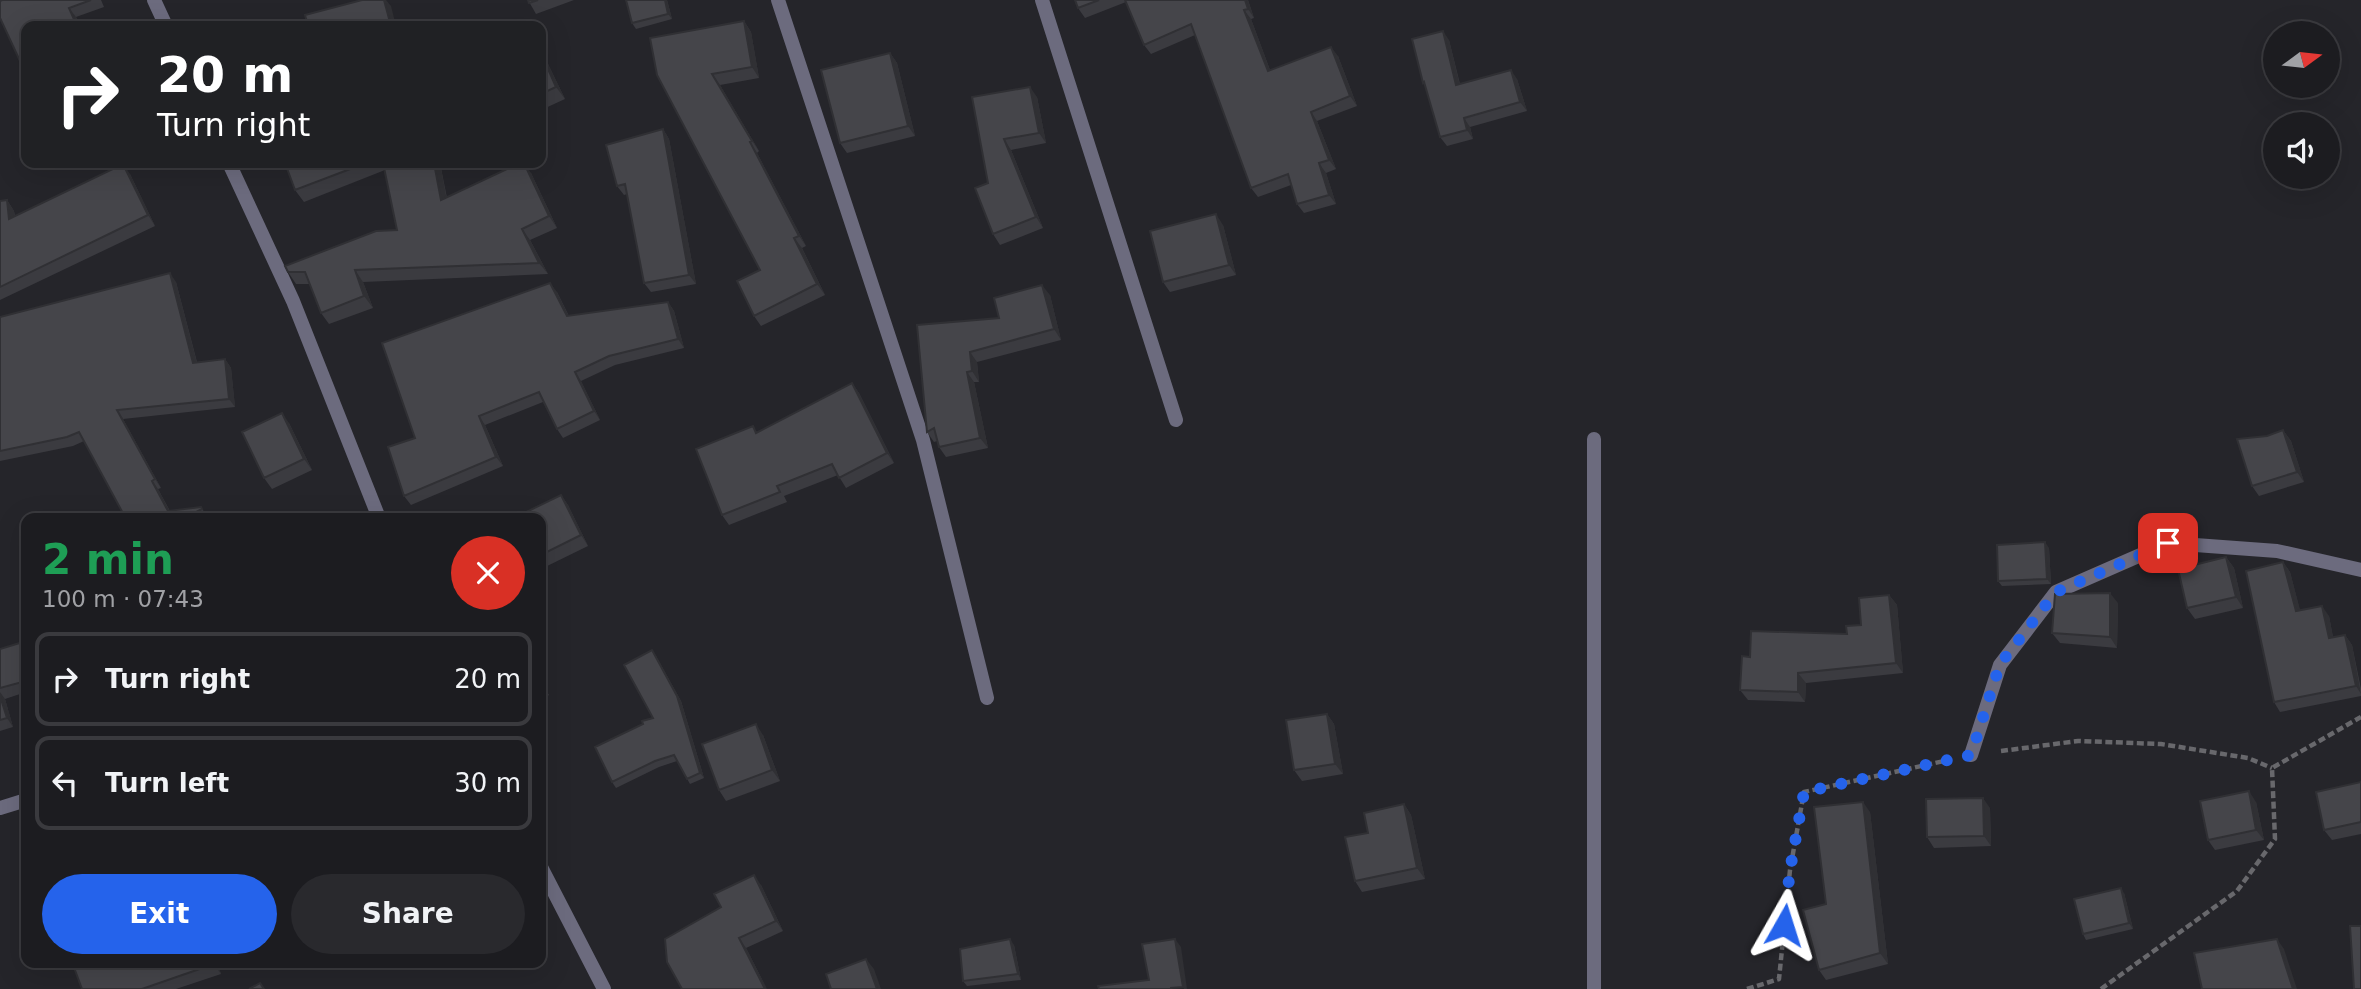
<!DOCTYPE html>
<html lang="en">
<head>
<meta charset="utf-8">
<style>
  body { margin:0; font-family:"DejaVu Sans",sans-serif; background:#29292d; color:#f1f3f6; height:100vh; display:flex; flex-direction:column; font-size:26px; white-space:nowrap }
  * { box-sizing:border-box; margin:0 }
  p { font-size:23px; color:#a0a1a5 }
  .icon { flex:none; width:38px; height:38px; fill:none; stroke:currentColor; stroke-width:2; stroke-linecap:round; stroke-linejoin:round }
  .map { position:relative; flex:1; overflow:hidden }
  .side { position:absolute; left:21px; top:513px; width:525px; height:455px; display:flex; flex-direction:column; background:#1c1c20; border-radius:14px; box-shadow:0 7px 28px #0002,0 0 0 2px #3a3a3e }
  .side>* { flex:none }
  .guide { position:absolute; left:21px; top:21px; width:525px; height:147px; border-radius:14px; box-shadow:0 7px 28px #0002,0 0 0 2px #3a3a3e; background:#202124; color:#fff; overflow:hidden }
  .needle { width:46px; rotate:75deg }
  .buttons { position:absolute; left:2263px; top:21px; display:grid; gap:14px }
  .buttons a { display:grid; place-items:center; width:77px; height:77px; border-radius:50%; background:#1c1c20; box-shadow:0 7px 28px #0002,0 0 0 2px #3a3a3e; font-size:35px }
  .pin { position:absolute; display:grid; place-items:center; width:60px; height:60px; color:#fff; margin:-30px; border-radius:14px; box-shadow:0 4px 10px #0006 }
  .me { position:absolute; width:77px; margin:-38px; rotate:6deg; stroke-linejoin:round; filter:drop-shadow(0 0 5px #0008) }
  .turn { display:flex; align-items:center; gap:24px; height:147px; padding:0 21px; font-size:32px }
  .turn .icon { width:91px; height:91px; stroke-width:2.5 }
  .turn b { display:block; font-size:49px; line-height:60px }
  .round { display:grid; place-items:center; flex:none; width:74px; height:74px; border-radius:37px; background:#29292d }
  .head { display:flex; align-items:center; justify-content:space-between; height:119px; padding:0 21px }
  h1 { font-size:42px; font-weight:700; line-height:52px; color:#1e9e55 }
  .cta { display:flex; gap:14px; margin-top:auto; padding:14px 21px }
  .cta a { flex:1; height:80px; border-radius:42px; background:#2563eb; color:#fff; font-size:28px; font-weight:700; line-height:80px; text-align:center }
  .cta a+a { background:#29292d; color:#f1f3f6 }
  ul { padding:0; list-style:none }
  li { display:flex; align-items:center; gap:21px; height:94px; margin:0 14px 10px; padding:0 7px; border:4px solid #3a3a3e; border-radius:14px }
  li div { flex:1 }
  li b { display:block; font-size:26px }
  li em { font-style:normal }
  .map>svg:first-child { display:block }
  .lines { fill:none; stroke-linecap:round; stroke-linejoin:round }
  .path { stroke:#68686c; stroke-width:4.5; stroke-dasharray:7 3.5; stroke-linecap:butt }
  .street { stroke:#6c6b7e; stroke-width:14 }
  .wall { fill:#3b3b40 }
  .shaded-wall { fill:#303034 }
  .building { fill:#45454a; stroke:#303034; stroke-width:2 }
  .route { stroke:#2563eb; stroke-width:12; stroke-dasharray:0 21.6 }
</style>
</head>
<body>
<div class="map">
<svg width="2361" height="989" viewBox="0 0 2361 989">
  <rect width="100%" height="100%" fill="#25252a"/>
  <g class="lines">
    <path class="path" d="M2001,751l77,-10 83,3 87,14 24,10
      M1747,989l32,-10 11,-109 14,-78 140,-31
      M2101,989l136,-98 38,-52 -3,-71 89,-51"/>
    <path class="street" d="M154,0l12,26
      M778,0l145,440 64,258
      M1042,0l134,420
      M229,163l64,138 86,217
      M1971,755l29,-90 56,-73 112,-49 109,8 84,19
      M0,808l26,-8
      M541,867l63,122
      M1594,989v-550"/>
  </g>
  <path class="wall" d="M2,0h99l3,7 -28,10 4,9h-54z
    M528,0h46l-38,14z
    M667,0l5,19 -36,10 -4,-6z
    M1075,0h173l6,18 -3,1 19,51 68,-14 19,50 -40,15 19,48 -10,4 10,31 -32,9 -7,-9 -6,-19 -33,12 -7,-9 -56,-153 -44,19 -7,-9 -18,-43 -41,16 -7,-10z
    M744,21l7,11 8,46 -39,7 39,66 -2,2 49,93 -4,2 23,47 -64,31 -7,-10 6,-46 -103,-195z
    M1449,40l11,44 57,-5 10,32 -57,16 3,12 -26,7 -7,-9 -14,-50 -3,-4z
    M541,50l24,49 -24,11z
    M890,53l7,10 18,73 -68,17 -7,-10z
    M972,97h65l9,46 -35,7 32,78 -43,17 -7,-11 -5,-51z
    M663,129l6,10 27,145 -45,8 -7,-9 -17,-89 -3,1 -7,-9z
    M285,163h155l7,35 84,-25 26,55 -27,12 18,34 -185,8 10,26 -44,16 -8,-11 -11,-29h-14l-8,-12 109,-42 -12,-60 -81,32 -9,-12z
    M130,174l25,52 -155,74v-99l7,-1 7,11 1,5z
    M1223,225l13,50 -66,17 -7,-10z
    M176,282l21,80 28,-3 6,9 4,39 -112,12 38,69 -3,1 12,22 31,-4 7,11h-92l9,-1 -41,-76 -11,5 -73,15v-144z
    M557,292l12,24 99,-14 6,9 10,37 -69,17 -34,16 19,39 -37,18 -6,-9 -14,-27 -58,23 18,41 -92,39 -7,-9 11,-58z
    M1050,295l11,45 -84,22 2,20h-5l14,66 -42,9 -7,-10 -2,-6 -3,1 -7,-10 -10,-107 82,-7z
    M852,383l7,10 35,70 -48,25 -8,-13 -54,21 3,6 -58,23 -7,-10 36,-83z
    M289,423l23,47 -40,19 -8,-11z
    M2283,430l8,11 13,41 -45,14 -7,-10 15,-50z
    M561,495l7,10 20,41 -47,23v-51z
    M2049,548l2,36 -49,2 -4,-5z
    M2226,557l8,11 9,40 -48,11 -8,-11z
    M2283,562l7,10 10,39 29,5 4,21 12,-2 7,10 9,44v7l-81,16 -6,-10z
    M1889,595l8,10 6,68 -97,10 -1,19 -57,-2 -8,-10 10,-33 97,-23 14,-9z
    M2118,603l-1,45 -57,-5 -8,-10z
    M26,635v57l-21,7 8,28 -13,4v-82l26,-8z
    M656,656l25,45 23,77 -14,6 -13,-23 -18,6 -43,21 -4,-6 31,-58 10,-6z
    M541,683l8,12 -8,5z
    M1327,714l7,10 9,50 -41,7 -8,-11z
    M763,735l17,46 -54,20 -7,-11z
    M2361,782v52l-29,6 -8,-10z
    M2256,802l8,38 -49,10 -7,-10z
    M1404,804l7,11 14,64 -63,13 -7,-11z
    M1990,808l1,38 -57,2 -7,-11z
    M1870,812l18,152 -62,16 -7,-10 7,-66z
    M761,885l22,46 -37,17 21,41 -46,-82z
    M2124,893l9,36 -47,11 -3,-6z
    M1014,945l7,35 -54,6 -4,-5z
    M72,962h145l4,12 -45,15h-94z"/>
  <path class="shaded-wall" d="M384,0h2l5,6 5,20h-5z
    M665,0h2l5,19 -4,-5z
    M1245,0h3l6,18 -6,-9z
    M69,8l7,9 4,9h-3z
    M1244,10l7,9 23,62 -6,-10z
    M744,21l7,11 8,46 -7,-11z
    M1443,31l6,9 13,54 -6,-9z
    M1331,47l7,9 19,50 -7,-10z
    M541,50l2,3 22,46 -9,-12 -15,-34z
    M890,53l7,10 18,73 -7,-10z
    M1511,70l6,9 10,32 -7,-9z
    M712,74l8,11 39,66 -7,-10z
    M1030,87l7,10 9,46 -7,-10z
    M1311,112l6,9 19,48 -7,-9z
    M1464,118l6,9 3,12 -6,-9z
    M663,129l6,10 27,145 -7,-9z
    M1004,139l7,11 32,78 -7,-11z
    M750,142l7,11 49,93 -7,-10z
    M434,163h6l9,49 -8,-12z
    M524,163l7,10 26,55 -8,-12z
    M1319,163l7,10 10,31 -7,-9z
    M123,164l7,10 25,52 -7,-11z
    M7,200l7,11 2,18 -7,-10z
    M1216,214l7,11 13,50 -7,-10z
    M522,229l8,11 18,34 -9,-11z
    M794,238l8,10 23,47 -8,-11z
    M355,270l8,12 10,26 -9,-12z
    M170,273l6,9 23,89 -6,-8z
    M550,283l7,9 16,33 -6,-9z
    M1042,285l8,10 11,45 -7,-11z
    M668,302l6,9 10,37 -6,-9z
    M970,352l7,10 2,20 -7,-11z
    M225,359l6,9 4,39 -6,-8z
    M575,372l6,9 19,39 -6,-9z
    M967,372l7,10 14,66 -8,-10z
    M852,383l7,10 35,70 -7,-10z
    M117,410l6,9 38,69 -6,-9z
    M282,413l7,10 23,47 -8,-11z
    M479,416l6,9 18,41 -7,-9z
    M2283,430l8,11 13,41 -7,-10z
    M152,481l6,8 15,29 -5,-7z
    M561,495l7,10 20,41 -7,-11z
    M2045,542l4,6 2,36 -4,-5z
    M2226,557l8,11 9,40 -7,-11z
    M2283,562l7,10 13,49 -7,-10z
    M2110,593l8,10 -1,45 -7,-11z
    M1889,595l8,10 6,68 -7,-10z
    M2322,606l7,10 6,32 -6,-10z
    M2345,635l7,10 9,49 -5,-8z
    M652,650l29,51 23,77 -4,-5z
    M1798,673l8,10 -1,19 -7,-10z
    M0,692l5,7 8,28 -6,-9 -7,-22z
    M1327,714l7,10 9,50 -8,-10z
    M756,724l7,11 17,46 -8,-11z
    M2249,791l7,11 8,38 -8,-10z
    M1983,798l7,10 1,38 -7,-10z
    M1863,802l7,10 18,152 -8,-11z
    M1404,804l7,11 14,64 -8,-11z
    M754,875l7,10 22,46 -7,-10z
    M2121,888l3,5 9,36 -4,-6z
    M739,938l7,10 21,41h-2z
    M1010,939l4,6 7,35 -3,-6z
    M1175,939l6,8 6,42h-3l-1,-2z
    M2277,939l7,10 13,40h-4z
    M866,959l8,10 7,20h-4z
    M214,962h3l4,12 -7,-10z"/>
  <path class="building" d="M2,0h89l-22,8 8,18h-51v48l-26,-56v-17z
    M362,0h22l7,26h-83l-3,-11z
    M528,0h10l-9,3z
    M626,0h39l3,14 -36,9z
    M1075,0h24l-21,8z
    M1125,0h120l3,9 -4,1 24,61 63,-24 19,49 -39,16 18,48 -10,3 10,32 -32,9 -9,-30 -37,14 -60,-164 -47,21z
    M744,21l8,46 -40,7 40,67 -2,1 49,94 -5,2 23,46 -63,32 -17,-35 23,-11 -103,-195 -7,-37z
    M1443,31l13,54 55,-15 9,32 -56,16 3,12 -27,7 -16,-55 -1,1 -11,-44z
    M541,53l15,34 -15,7z
    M890,53l18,73 -68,17 -19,-73z
    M1030,87l9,46 -35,6 32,78 -43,17 -18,-46 13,-5 -16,-86z
    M663,129l26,146 -45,8 -19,-99 -8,2 -11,-41z
    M285,163h81l-71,27z
    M383,163h51l7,37 79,-37h4l25,53 -27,13 17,34 -184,7 9,26 -43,17 -16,-41h-17l-3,-6 91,-35 21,-1z
    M123,164l25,51 -148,72v-86l7,-1 2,19z
    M1216,214l13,51 -66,17 -13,-51z
    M170,273l23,90 32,-4 4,40 -112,11 38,69 -3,2 16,30 33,-4 1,2 -17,9h-69l9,-1 -46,-85 -12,5 -67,14v-134z
    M550,283l17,33 101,-14 10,37 -69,17 -34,16 19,39 -37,18 -18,-37 -60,24 17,41 -92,39 -16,-49 27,-9 -33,-95z
    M1042,285l12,44 -84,23 2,19 -5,1 13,66 -41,9 -5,-19 -7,4 -10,-107 82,-7 -5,-20z
    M852,383l35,70 -48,25 -7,-14 -55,22 3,6 -58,23 -26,-66 57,-23 3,7z
    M282,413l22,46 -40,19 -22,-46z
    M2283,430l14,42 -45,14 -15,-47 30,-3z
    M561,495l20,40 -40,20v-37h-27z
    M2045,542l2,37 -49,2 -1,-36z
    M2226,557l10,40 -49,11 -9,-39z
    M2283,562l13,49 26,-5 7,32 16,-3 11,51 -82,16 -28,-131z
    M2110,593v44l-58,-4 3,-39z
    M1889,595l7,68 -98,10v19l-58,-2 2,-34 8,1 1,-26 96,3 -1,-8 15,-1 -2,-27z
    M24,635h2v46l-26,7v-39l26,-8z
    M652,650l25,46 23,77 -13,6 -13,-24 -19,6 -43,21 -17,-35 48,-23 -1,-3 11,-3 -29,-53z
    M0,696l7,22 -7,2z
    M1327,714l8,50 -41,6 -8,-50z
    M756,724l16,46 -53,20 -17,-46z
    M2361,782v40l-37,8 -8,-38z
    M2249,791l7,39 -48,10 -8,-39z
    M1983,798l1,38 -57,1 -1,-38z
    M1863,802l17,151 -61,17 -16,-60 23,-6 -12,-97z
    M1404,804l13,64 -62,13 -10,-44 23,-4 -4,-20z
    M754,875l22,46 -37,17 26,51h-83l-15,-27 -2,-23 56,-32 -7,-13z
    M2121,888l8,35 -46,11 -9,-35z
    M2350,926h11v63h-7z
    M1010,939l8,35 -55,7 -3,-32z
    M1175,939l8,48 -12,1v1h-72l-1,-3 51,-6 -7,-36z
    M2277,939l16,50h-91l-8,-36z
    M866,959l11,30h-47h1l-5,-15z
    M72,962h142v2l-72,25h-60z
    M260,983l4,6h-15z"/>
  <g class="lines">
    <path class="route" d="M1784,925l6,-55 14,-78 167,-37 29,-91 56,-72 112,-49"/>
  </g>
</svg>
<div class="buttons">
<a><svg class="needle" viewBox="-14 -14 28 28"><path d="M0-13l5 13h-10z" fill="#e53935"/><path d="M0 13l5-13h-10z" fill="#a0a1a5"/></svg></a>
<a><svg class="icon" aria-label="sound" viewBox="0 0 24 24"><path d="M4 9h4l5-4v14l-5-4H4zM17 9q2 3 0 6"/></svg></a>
</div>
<div class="pin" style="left:2168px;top:543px;background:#d93025"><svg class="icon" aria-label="arrive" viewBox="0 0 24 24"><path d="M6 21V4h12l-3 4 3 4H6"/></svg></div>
<svg class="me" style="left:1784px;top:925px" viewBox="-20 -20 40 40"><path d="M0-17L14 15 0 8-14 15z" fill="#2563eb" stroke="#fff" stroke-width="4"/></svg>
<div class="guide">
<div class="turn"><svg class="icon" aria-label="right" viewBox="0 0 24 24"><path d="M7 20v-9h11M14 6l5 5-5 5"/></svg><div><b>20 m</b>Turn right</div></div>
</div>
<section class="side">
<div class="head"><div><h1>2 min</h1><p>100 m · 07:43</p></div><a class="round" style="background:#d93025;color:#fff"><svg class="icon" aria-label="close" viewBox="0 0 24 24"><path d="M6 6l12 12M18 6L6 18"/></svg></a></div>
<ul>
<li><svg class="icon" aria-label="right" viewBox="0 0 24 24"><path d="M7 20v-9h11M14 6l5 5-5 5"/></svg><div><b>Turn right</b></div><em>20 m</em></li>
<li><svg class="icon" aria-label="left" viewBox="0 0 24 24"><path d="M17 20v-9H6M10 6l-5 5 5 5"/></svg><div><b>Turn left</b></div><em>30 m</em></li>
</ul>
<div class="cta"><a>Exit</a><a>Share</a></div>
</section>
</div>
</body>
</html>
